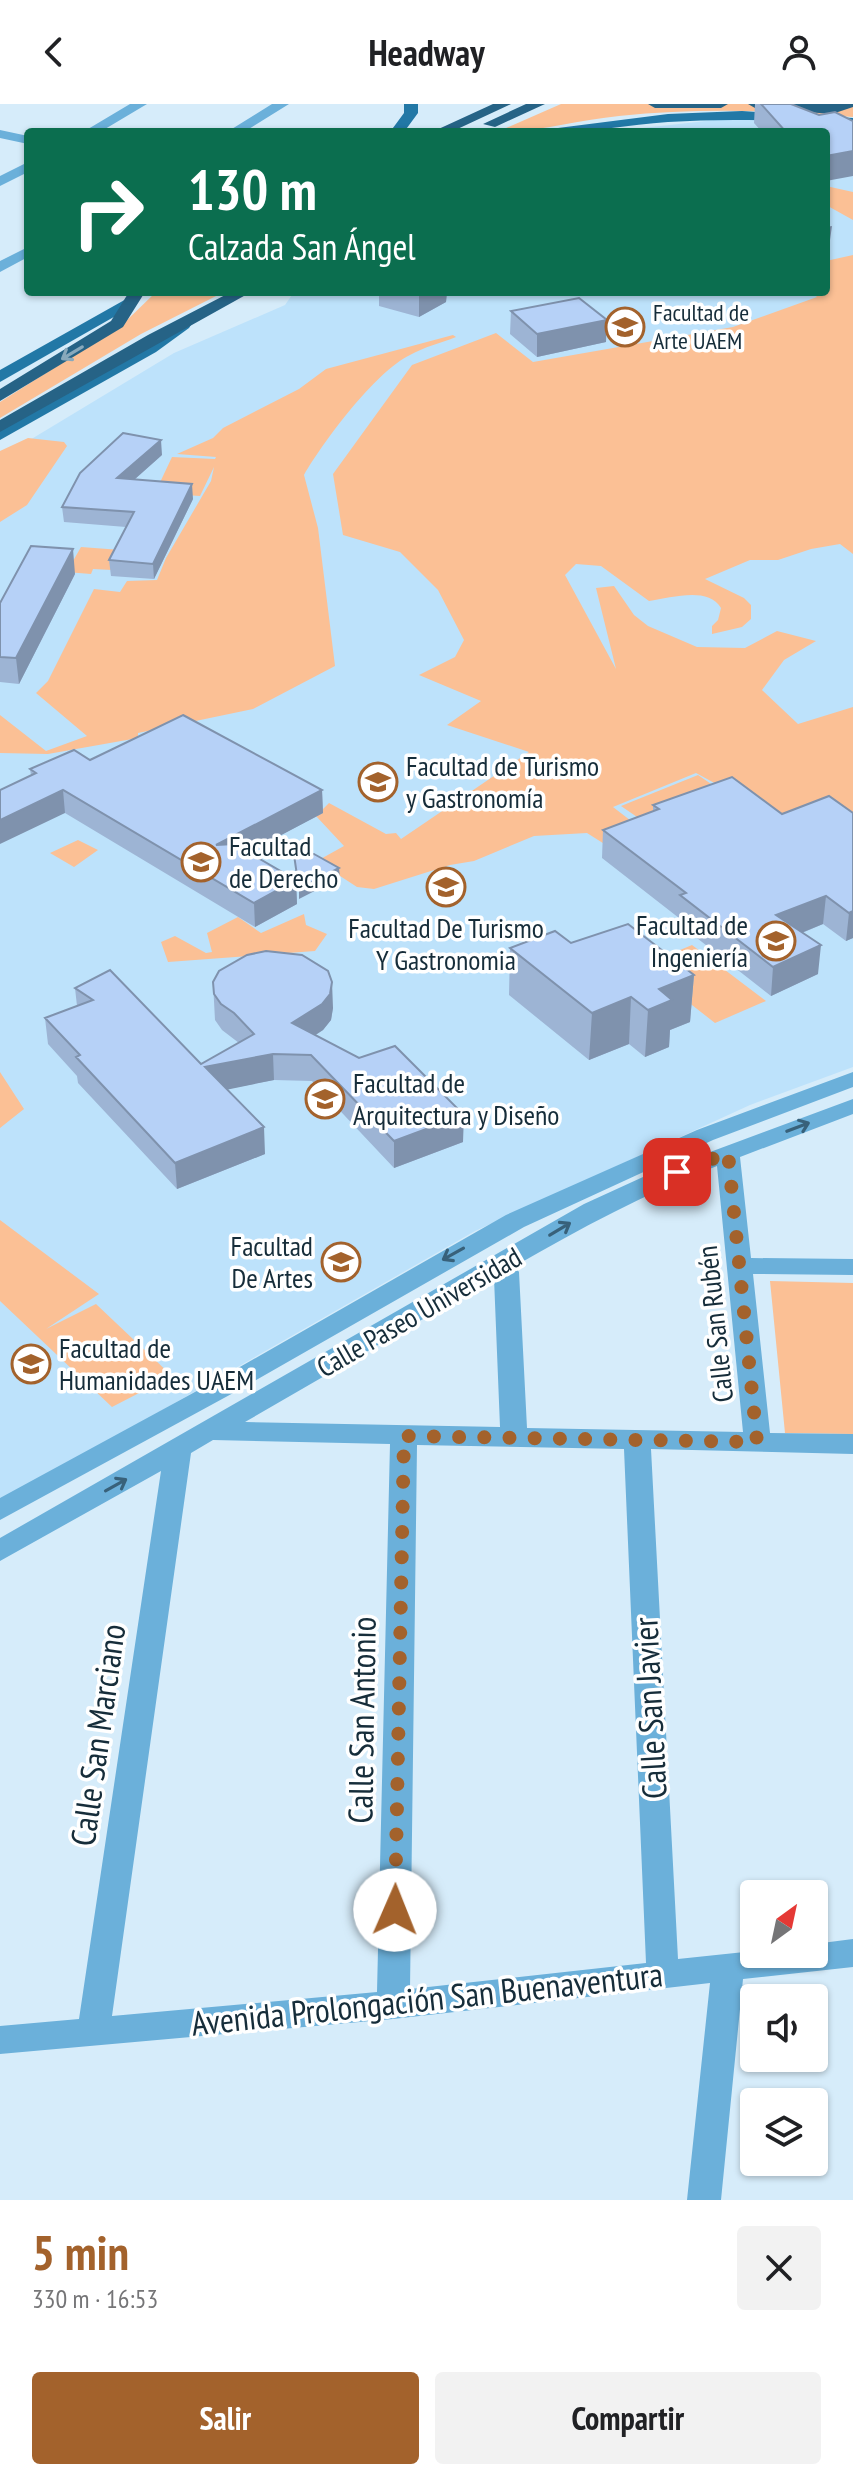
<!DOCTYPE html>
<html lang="es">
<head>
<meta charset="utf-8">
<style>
  body { margin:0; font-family:"PT Sans Narrow",sans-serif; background:#f2f2f2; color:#202124; height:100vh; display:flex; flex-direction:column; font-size:30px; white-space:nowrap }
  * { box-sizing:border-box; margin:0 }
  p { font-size:26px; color:#757577 }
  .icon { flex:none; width:44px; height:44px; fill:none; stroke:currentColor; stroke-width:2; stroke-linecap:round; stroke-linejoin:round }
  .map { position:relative; height:2096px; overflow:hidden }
  .side { display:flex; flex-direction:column; background:#fff; flex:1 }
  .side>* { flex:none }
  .banner { position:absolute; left:24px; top:24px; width:806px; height:168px; border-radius:8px; box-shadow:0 2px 6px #0004; background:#0b6e4f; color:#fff; overflow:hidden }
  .needle { width:52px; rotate:33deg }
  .tools { position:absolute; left:740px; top:1776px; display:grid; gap:16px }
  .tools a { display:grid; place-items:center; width:88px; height:88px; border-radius:8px; background:#fff; box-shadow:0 2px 6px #0004; font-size:40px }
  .pin { position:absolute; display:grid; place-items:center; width:68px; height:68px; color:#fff; margin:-34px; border-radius:16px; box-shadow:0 4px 12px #0006 }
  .me { position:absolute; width:88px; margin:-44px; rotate:1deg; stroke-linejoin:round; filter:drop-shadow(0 0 6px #0008) }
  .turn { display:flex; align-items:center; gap:28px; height:168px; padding:0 32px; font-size:36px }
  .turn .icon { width:104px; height:104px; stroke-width:2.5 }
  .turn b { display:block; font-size:56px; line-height:68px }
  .round { display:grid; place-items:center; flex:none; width:84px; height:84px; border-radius:8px; background:#f2f2f2 }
  .headline { display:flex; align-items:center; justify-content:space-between; height:136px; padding:0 32px }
  h1 { font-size:48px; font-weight:700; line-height:60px; color:#a3622c }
  .cta { display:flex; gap:16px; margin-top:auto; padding:16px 32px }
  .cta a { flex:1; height:92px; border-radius:8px; background:#a3622c; color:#fff; font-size:32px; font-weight:700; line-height:92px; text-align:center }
  .cta a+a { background:#f2f2f2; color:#202124 }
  header { display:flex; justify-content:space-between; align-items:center; height:104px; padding:0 32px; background:#fff; font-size:36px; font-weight:700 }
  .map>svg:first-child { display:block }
  .built { fill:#bde2fb }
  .green { fill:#fbc095 }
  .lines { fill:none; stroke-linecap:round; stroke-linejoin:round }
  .minor { fill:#6bb0da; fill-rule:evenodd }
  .major { fill:#2278a6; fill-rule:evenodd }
  .highway { fill:#266386; fill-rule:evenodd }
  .wall { fill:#9db4d4 }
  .shaded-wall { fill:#7f92ad }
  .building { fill:#b6d1f7; stroke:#7f92ad; stroke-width:2 }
  .oneway { stroke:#88a9bc }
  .oneway2 { stroke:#38617a }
  .route { stroke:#a3622c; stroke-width:14; stroke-dasharray:0 25.2 }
  .labels { text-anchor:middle; stroke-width:7; stroke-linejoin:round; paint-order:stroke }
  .far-poi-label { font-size:24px; fill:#162d3a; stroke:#fff; text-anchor:start }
  .poi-label { font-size:28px; fill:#162d3a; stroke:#fff; text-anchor:start }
  .street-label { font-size:28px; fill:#162d3a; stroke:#fff }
  .near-street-label { font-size:34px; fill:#162d3a; stroke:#fff }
</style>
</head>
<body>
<header><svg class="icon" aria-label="back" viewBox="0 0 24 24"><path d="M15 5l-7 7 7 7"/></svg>Headway<svg class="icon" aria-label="person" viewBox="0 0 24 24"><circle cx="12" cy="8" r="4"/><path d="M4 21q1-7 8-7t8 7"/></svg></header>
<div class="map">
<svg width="853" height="2096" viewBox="0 0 853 2096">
  <rect width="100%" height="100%" fill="#d6ecfa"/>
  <path class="built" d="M775,15l78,8v940l-103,38 -275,126 -475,272v-1045l174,-105 111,-48 9,-13h532v-160h-220l109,-12z"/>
  <path class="green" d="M561,0h292v13c-78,-7 -155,-9 -234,-1 -41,4 -80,16 -122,16z
    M826,82l27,6v28l-27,-15z
    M853,151v299l-13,-10 -29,5 -33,11h-28l-45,19 39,19 7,7v14l-9,8 -30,7v-8l6,-6 3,-12c-13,-22 -50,-10 -72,-7l-48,-35 -25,-2 -11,11 51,94 -20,-81 18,-2 20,29 14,11 49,21 48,1 32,-17 39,10 -32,19 -22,30 36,34 55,-17v110h-76l-81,-44 -83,34 26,20 -33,18 -19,-12 -53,3 -60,25 -24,4 -76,24 -17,-2 -40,-26 27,-15 -28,-30 13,-13 57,31 10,-1 5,6 128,-87 -82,-27 34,-24 -62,-26 36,-18 9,-17 -26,-50 -38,-38 -57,-17 -10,-61 79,-109 84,-32 37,29 200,-35 84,-30 -5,-5h14v-31z
    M156,188h68l-83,42 -141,84v-16l122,-77z
    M453,231l3,2c-15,6 -32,10 -46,18 -35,17 -87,87 -106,120l14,53 17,138 -82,43 -115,24v5l-90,16 -48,-1v-38l46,36 41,-15 -51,-43 12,-12 46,-92 26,3 7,-11 30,-1 9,-22 45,-77 3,-14 -14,29 -45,-3 17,-36 43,2 1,-2 -39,-3 36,-16 10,-10 76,-39 27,-20z
    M28,334l36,4 3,4 -40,59 -27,17v-71z
    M81,443l40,3 -9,20 -19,-1 -2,5 -50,-4 32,-9z
    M698,671l35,24 -77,31 -35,-24z
    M78,736l20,10 -24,17 -24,-14z
    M304,810l2,11 21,9 -12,17 -147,11 -7,-20 14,-6 31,17 6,-1 -5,-19 31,-16 23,16z
    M692,841l74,56 -51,22 -73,-57z
    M0,968l24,37 -24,19z
    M0,1116l99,74 -53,35 50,-25 76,72 -60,31 -112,-106z
    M770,1177l83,2v151l-68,-1z"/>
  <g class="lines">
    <path class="minor" d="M130,0h17l-47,28h-17z
      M272,0h17l-45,28h-17z
      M0,26l28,6v8l-28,-6z
      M28,58v10l-28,14v-10z
      M28,143v10l-28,15v-11z
      M853,968v15l-140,53 -189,87 -289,165 -235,128v-22l217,-118 289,-165 191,-85z
      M853,995v15l-113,43 11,101 102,1v16l-100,-1 17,159 83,1v20l-202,-5 27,510 76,-8v3h60v-10l39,-5v28l-110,12 -22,221h-34l23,-217 -317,36 -393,35v-28l79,-7 82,-548 -161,90v-23l584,-334 59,-27zM717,1062l26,266 -216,-4 -8,-156 -4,-6c66,-38 131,-73 202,-100zM494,1174l6,149 -255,-5zM213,1336l177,4 -13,548 -265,24 79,-563zM417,1341l207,4 22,514 -236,26z"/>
    <path class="major" d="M404,0h14v9l-14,19h-14l14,-19z
      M742,7l111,7v8c-62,-6 -123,-8 -185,-4 -39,3 -78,10 -117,10l7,-4 110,-14z
      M128,194l8,5 -3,3 -133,76v-12z
      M183,216l8,5 -2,3 -33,24 -156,88v-12z"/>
    <path class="highway" d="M493,0h18l-60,28h-19z
      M526,0h19l-50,23 -12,-3z
      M648,0h80l-7,4h-66z
      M748,0h105v3l-21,7 -77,-6z
      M129,188h16l-22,35 -123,74v-12l111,-68z
      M231,188h20l-251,140v-12l148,-85z"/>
  </g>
  <path class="wall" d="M755,0h36l35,28h-64l-8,-9z
    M379,188h68l-1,10 -27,15 -40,-11z
    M511,207l95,31 -69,15 -27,-23z
    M162,351l-28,25 59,19 -39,80 -43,-3 -2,-16 17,-33 -62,-5 -2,-15z
    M75,470l-56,110 -19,-2v-79z
    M90,656l232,30 1,23 -75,39 48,28 1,24 -42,23 -190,-114 -34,-38 -1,-6z
    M653,701l129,9 71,-1v125l-7,3 -23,-17 -21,9 16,41 -47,22 -92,-72v-6l-77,-60 1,-28 50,-18z
    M571,839l123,32 -4,47 -20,8 -1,17 -24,10 -16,-13 -40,16 -80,-65 1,-47z
    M213,878l120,26 -2,12 -8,10 -8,5 148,107 -69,26 -82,-87 -38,-1 -47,9 38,65 -88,35 -99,-106 -1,-7 -29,-32 -3,-26 32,-12 -2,-18 126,76 38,-21 -17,-13 -7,-10z"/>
  <path class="shaded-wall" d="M853,47v25l-27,5v-25z
    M832,122l-2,14 -4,2v-15z
    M419,188h28l-1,10 -27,15z
    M607,216l-1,22 -69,15v-23z
    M161,336l1,15 -44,39 -1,-16z
    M192,380l1,15 -39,80 -1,-15z
    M73,445l2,25 -56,110 -3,-26z
    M63,686l2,23 -65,31v-24z
    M322,686l1,23 -106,56 -1,-24z
    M339,764l1,10 -41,21v-10z
    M296,776l1,24 -42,23 -1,-24z
    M826,792l-3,28 -49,20 2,-29z
    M853,807v27l-7,3 3,-28z
    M821,841l-3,29 -47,22 2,-29z
    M694,871l-4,47 -20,8 -1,17 -24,10 3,-47 11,-21z
    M332,878l1,26 -2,12 -8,10 -30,20 -1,-27z
    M631,893l-2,47 -40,16 3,-47z
    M273,950l1,26 -68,14 -1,-27z
    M464,1011l-1,27 -69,26v-27z
    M264,1023l1,27 -88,35 -2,-26z"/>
  <path class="building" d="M761,0h30l28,11 16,-3 18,9v30l-27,5v-24h-40z
    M579,194l28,22 -70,14 -26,-23z
    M123,329l38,7 -44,38 75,6 -39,80 -44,-4 25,-48 -72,-5 18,-34z
    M31,442l42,3 -57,109 -16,-1v-54z
    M183,611l139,75 -106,55 18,-1 62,36 -42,23 -191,-113 -63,30v-30l36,-17 -6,-4 44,-19 16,10z
    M732,673l50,37 47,-18 24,17v98l-4,2 -23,-17 -50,19 45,30 -48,22 -93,-72 6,-2 -83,-63 56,-21 -6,-4z
    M314,750l25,14 -40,21 -5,-34z
    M628,820l66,51 -35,14 13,11 -24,10 -17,-13 -39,16 -82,-65 45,-17 16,12z
    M266,847l36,4 26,16 4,11 -2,12 -8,10 -30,19 67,35 36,-12 69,69 -70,26 -83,-86 -38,-1 -68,13 59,60 -89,36 -99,-106 4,-2 -35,-37 48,-18 -18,-12 35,-18 91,94 53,-30 -20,-21 -13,-9 -7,-10 -1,-12 6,-11 28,-16z"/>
  <defs><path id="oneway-shaft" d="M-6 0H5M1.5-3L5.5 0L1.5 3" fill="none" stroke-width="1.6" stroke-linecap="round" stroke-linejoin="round" transform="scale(2)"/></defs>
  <use class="oneway" href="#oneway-shaft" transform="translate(72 249) rotate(149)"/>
  <g class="oneway2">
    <use href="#oneway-shaft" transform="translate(798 1023) rotate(-21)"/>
    <use href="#oneway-shaft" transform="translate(560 1125) rotate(-31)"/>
    <use href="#oneway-shaft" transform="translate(453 1150) rotate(151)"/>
    <use href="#oneway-shaft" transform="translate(116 1381) rotate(-29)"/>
  </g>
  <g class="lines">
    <path class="route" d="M395,1806l9,-474 353,6 -29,-289 -51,19"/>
  </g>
  <defs>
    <symbol id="university-ring" viewBox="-11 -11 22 22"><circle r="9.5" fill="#fff" stroke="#a3622c" stroke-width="1.5"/><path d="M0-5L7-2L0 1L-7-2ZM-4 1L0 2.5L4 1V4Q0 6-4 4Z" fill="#a3622c"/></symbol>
  </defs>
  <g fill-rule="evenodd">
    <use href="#university-ring" x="603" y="201" width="44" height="44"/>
    <use href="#university-ring" x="356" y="656" width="44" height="44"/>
    <use href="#university-ring" x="179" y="736" width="44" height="44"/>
    <use href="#university-ring" x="424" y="761" width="44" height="44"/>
    <use href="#university-ring" x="754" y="815" width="44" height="44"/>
    <use href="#university-ring" x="303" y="973" width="44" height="44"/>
    <use href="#university-ring" x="319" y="1136" width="44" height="44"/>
    <use href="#university-ring" x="9" y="1238" width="44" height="44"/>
  </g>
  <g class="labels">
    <g class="far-poi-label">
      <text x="653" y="217">Facultad de<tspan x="653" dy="28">Arte UAEM</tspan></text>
    </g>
    <g class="poi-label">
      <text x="406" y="672">Facultad de Turismo<tspan x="406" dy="32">y Gastronomía</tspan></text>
      <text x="229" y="752">Facultad<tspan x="229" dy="32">de Derecho</tspan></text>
      <text x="748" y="831" text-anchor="end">Facultad de<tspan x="748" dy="32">Ingeniería</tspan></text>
      <text x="446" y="834" text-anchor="middle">Facultad De Turismo<tspan x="446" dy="32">Y Gastronomia</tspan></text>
      <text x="353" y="989">Facultad de<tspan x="353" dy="32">Arquitectura y Diseño</tspan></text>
      <text x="313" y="1152" text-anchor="end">Facultad<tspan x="313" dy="32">De Artes</tspan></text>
      <text x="59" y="1254">Facultad de<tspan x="59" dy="32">Humanidades UAEM</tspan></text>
    </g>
    <g class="street-label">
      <text transform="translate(419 1208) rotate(-30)" y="10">Calle Paseo Universidad</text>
      <text transform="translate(715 1220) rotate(-96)" y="10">Calle San Rubén</text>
    </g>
    <g class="near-street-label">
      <text transform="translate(650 1604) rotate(-93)" y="12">Calle San Javier</text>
      <text transform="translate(362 1616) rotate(-89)" y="12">Calle San Antonio</text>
      <text transform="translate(98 1631) rotate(-82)" y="12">Calle San Marciano</text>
      <text transform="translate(427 1895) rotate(-6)" y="12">Avenida Prolongación San Buenaventura</text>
    </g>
  </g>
</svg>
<div class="tools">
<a><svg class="needle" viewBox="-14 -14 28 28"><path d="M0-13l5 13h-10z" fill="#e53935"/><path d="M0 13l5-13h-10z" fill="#757577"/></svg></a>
<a><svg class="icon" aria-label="sound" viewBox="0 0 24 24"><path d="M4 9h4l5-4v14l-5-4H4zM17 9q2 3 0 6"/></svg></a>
<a><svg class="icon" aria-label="layers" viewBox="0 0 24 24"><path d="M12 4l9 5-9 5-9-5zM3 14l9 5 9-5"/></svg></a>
</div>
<div class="pin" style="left:677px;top:1068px;background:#d93025"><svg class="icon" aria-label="arrive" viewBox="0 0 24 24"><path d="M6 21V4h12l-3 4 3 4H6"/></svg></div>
<svg class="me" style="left:395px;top:1806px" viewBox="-20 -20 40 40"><circle r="19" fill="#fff"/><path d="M0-13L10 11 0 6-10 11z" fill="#a3622c"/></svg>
<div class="banner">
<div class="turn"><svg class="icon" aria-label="right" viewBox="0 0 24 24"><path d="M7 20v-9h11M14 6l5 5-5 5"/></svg><div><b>130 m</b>Calzada San Ángel</div></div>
</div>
</div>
<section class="side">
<div class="headline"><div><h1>5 min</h1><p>330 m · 16:53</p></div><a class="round"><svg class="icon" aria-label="close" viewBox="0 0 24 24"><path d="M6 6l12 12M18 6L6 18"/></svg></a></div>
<div class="cta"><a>Salir</a><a>Compartir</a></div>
</section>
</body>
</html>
